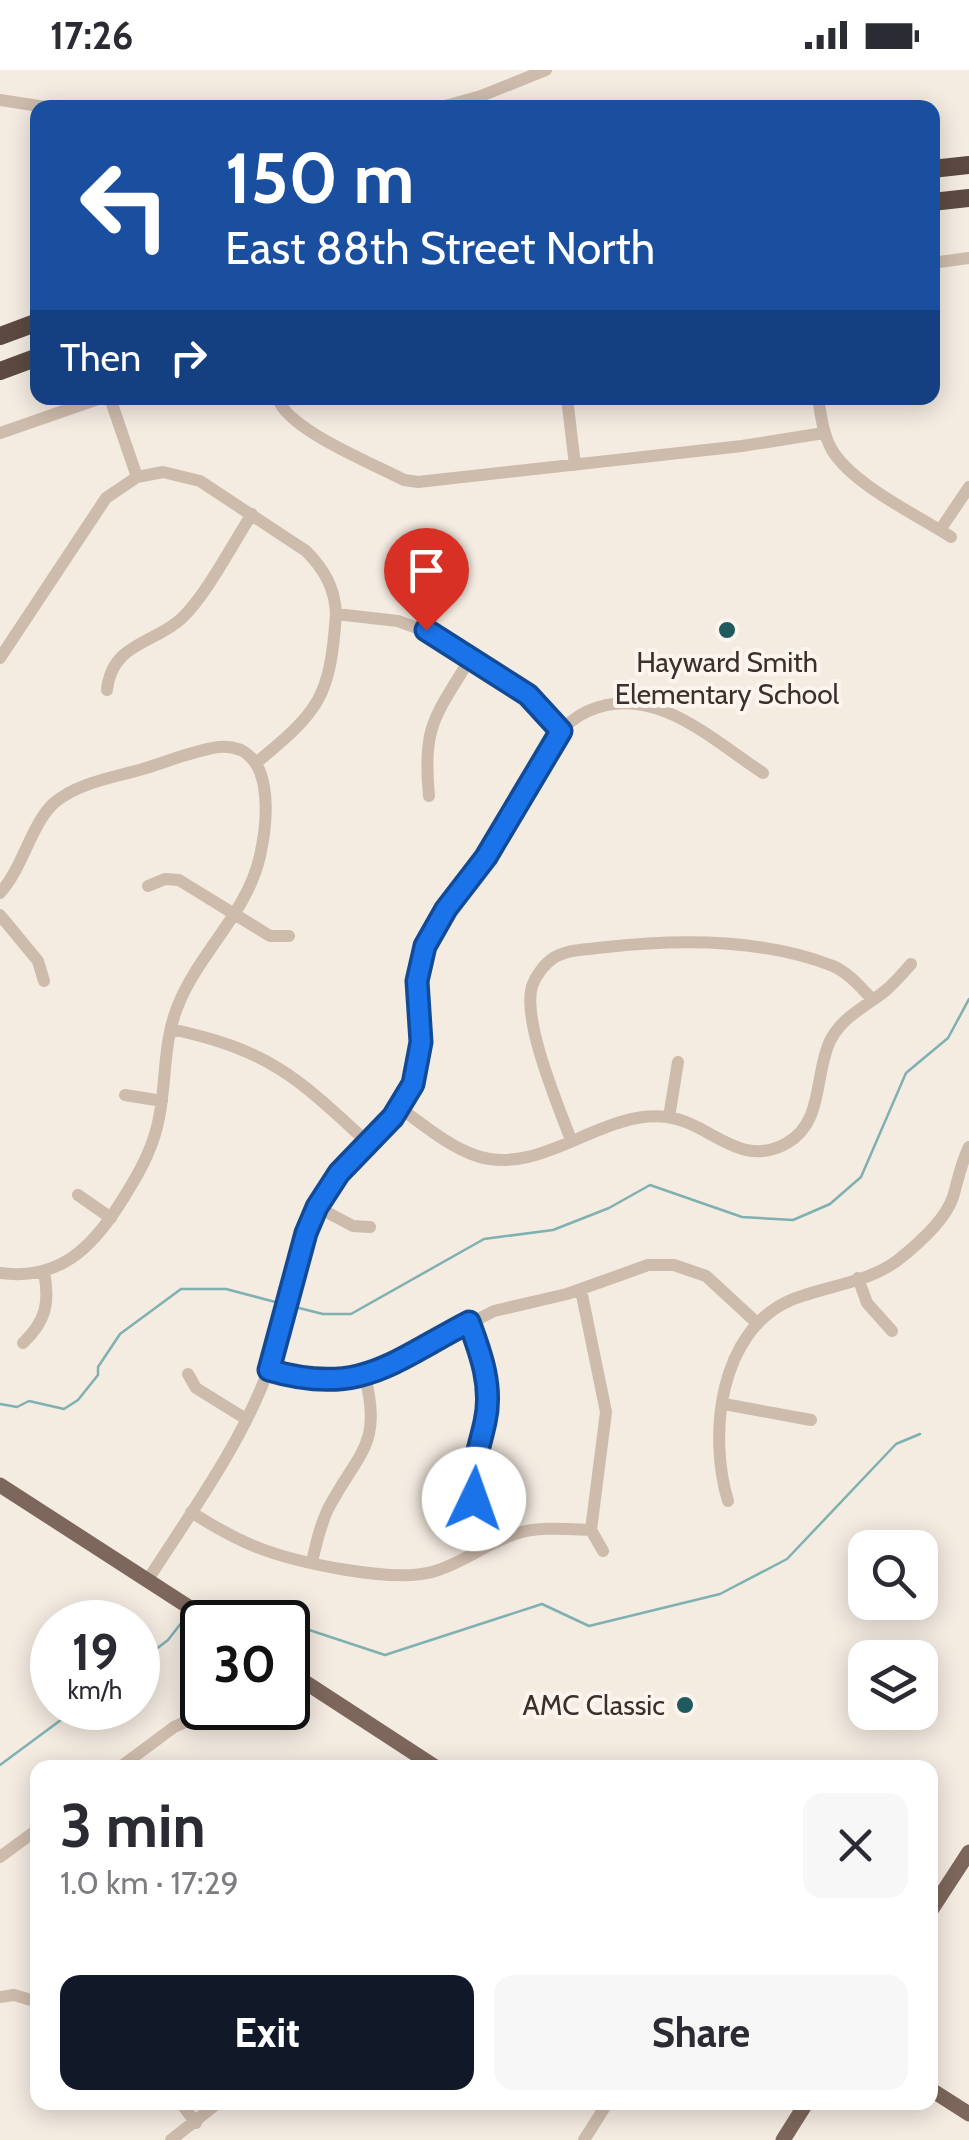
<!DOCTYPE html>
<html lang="en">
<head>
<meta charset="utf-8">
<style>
  body { margin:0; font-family:Cabin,sans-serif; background:#f7f7f7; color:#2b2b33; height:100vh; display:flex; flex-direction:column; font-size:38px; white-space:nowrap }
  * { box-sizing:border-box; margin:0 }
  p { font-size:32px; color:#7c7c81 }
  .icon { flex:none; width:55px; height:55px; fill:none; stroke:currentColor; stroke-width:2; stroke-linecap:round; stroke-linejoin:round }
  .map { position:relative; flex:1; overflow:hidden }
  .side { position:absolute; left:30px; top:1690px; width:908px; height:350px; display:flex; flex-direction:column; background:#fff; border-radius:20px; box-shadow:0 5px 25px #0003 }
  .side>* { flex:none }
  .hud { position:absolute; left:30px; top:30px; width:910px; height:305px; border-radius:20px; box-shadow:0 5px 25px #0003; background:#1a4fa0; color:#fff; overflow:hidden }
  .controls { position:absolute; left:848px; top:1460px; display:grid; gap:20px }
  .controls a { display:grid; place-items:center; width:90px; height:90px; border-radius:20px; background:#fff; box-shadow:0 5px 25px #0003; font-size:50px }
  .speed { position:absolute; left:30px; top:1530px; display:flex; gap:20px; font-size:50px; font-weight:700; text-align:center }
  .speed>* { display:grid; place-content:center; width:130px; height:130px; border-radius:50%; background:#fff; box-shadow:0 5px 25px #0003; line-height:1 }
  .speed small { font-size:25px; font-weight:400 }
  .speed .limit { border:5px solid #111; border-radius:15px; background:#fff; color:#111 }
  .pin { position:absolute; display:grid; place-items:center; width:85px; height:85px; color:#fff; margin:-102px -42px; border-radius:50% 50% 50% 0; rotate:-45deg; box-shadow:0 0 10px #0007 }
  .pin .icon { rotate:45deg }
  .me { position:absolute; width:110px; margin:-55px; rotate:3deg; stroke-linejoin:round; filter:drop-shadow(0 0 8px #0008) }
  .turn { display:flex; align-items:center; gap:35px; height:210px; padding:0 30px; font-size:45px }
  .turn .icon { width:130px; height:130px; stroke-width:2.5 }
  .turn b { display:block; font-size:70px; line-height:85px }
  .then { display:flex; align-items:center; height:95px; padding:0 30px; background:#0003; gap:20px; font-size:38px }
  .round { display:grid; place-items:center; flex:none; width:105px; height:105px; border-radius:20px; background:#f7f7f7 }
  .summary { display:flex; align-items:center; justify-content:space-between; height:170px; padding:0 30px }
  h1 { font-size:60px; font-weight:700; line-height:75px }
  .action { display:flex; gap:20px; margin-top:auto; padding:20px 30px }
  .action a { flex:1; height:115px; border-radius:20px; background:#111827; color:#fff; font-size:40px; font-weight:700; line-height:115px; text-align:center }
  .action a+a { background:#f7f7f7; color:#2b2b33 }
  .status { display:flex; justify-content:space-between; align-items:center; height:70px; padding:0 50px; background:#fff; direction:ltr }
  .status svg { height:28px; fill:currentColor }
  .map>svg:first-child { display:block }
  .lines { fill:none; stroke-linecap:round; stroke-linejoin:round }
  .stream { stroke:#7fb0b2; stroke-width:2.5 }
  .minor { stroke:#cdbbac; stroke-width:12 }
  .major { stroke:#7d675c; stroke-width:15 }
  .highway { stroke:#5c4a42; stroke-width:18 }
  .route-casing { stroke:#114b97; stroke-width:25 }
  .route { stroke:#1a73e8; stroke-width:18 }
  .poi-dot { fill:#1f5a5e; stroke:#fbf5ee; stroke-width:4 }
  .labels { text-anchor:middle; stroke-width:8; stroke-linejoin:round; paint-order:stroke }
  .poi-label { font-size:28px; fill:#3b302b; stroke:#fbf5ee }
</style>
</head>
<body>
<div class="status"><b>17:26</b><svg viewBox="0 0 49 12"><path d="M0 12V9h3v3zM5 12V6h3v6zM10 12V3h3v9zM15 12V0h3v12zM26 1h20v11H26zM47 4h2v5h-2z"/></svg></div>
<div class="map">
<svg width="969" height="2070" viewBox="0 0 969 2070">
  <rect width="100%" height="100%" fill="#f4ebe1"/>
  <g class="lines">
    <path class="stream" d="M291,1236l32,8h28l133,-75 69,-9 56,-22 41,-23 92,32 51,3 37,-16 31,-27 45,-104 42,-35 21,-39
      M0,1334l17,3 12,-6 35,8 14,-9 20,-25v-8l22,-33 61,-45h45l57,15
      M215,1536l20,-1 50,17
      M288,1553l97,32 157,-51 47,22 131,-32 67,-35 109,-115 24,-10
      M138,1593l30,-23 14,-18
      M0,1695l77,-57"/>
    <path class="minor" d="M0,30l52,8
      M438,38l43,-12 65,-26
      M932,193l37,-5
      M110,328l27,79
      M278,328c8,31 96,66 126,82l14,2 324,-36 82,-13
      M567,328l8,67
      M818,328c3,18 5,36 14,52 20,34 85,65 119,87
      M0,363l101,-35
      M940,460l29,-43
      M0,588l106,-160 31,-21 26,-5 37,9 106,70c18,18 29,37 30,63l62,7 41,15 89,59 33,36
      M107,620c5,-48 48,-46 75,-72 25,-24 51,-75 70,-104
      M256,693c64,-53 74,-65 80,-149
      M429,726c-7,-72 7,-80 42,-139
      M148,816l17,-7 14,1 91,56h19
      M0,823c24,-27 31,-69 54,-90 24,-21 63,-26 92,-35 23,-7 49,-18 73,-21 57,-5 49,73 41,109 -13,58 -62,97 -83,152 -15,38 -10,80 -20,119 -7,28 -21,51 -36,75 -29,46 -62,79 -121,71
      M0,845l38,46 6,20
      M171,959c98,21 126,48 197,114
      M125,1025l37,6
      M400,1038c25,18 48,38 77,48 65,21 124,-47 190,-39 44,6 73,53 120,26 37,-21 27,-68 43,-102 12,-24 35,-34 55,-50 10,-8 18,-18 26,-27
      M669,1047l9,-55
      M571,1070c-13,-35 -49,-119 -39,-154 4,-11 13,-23 23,-29 15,-8 36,-8 52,-10 73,-8 157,-8 226,19 16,7 28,22 40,34
      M78,1125l33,23
      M317,1137l36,19 17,1
      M858,1208l9,25 25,28
      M581,1220l25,122 -15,118 12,21
      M469,1252c10,25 19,49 19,77 0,19 -8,35 -13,54 -9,34 4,60 21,89
      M23,1273c23,-22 27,-40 21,-71
      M269,1300l51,11 45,-4 129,-66 73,-17 81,-29h26l32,11 51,47
      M188,1304l8,14 50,31
      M724,1334l87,16
      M728,1431c-20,-66 -9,-170 63,-201 34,-14 77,-17 107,-40 19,-15 47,-39 55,-63 5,-17 8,-34 16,-50
      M191,1442c22,14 44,27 68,36 39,15 133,35 173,24 30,-8 53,-28 83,-38 23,-8 52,-5 76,-4
      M312,1492c4,-18 8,-36 16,-53 29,-56 55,-63 37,-132
      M147,1511c43,-67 93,-135 121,-210 21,-53 22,-116 50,-166 25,-45 74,-72 94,-118 20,-46 -4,-94 13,-141 13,-36 44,-62 64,-94 24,-38 44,-80 70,-117 6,-10 18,-19 29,-24 65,-29 123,28 175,62
      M119,1698l55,-41 42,-19
      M0,1787l38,-28
      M0,1927l14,-2 24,7
      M180,2032l16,21
      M171,2070l48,-38
      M584,2070l24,-38"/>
    <path class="major" d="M0,1415l212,137
      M288,1601l149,97
      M930,1842l39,-60
      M930,2019l39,25
      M783,2070l24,-38"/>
    <path class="highway" d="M932,99l37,-4
      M932,132l37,-4
      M0,266l38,-14
      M0,301l38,-14"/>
  </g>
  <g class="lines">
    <defs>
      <path id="route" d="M426,560l102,65 33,36 -75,126 -40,52 -21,37 -8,35 4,61 -8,42 -20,33 -54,56 -22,34 -11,26 -37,137c91,27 123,-8 200,-48 12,32 24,65 16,100 -6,28 -15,48 -11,77"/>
    </defs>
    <use href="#route" class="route-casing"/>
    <use href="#route" class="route"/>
  </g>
  <g class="poi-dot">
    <circle cx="727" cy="560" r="10"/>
    <circle cx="685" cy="1635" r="10"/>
  </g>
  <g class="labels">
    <g class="poi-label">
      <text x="727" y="602">Hayward Smith<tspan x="727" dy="32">Elementary School</tspan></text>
      <text x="665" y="1645" text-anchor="end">AMC Classic</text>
    </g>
  </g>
</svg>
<div class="controls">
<a><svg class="icon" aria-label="search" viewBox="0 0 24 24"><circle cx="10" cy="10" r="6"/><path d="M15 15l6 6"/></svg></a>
<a><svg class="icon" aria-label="layers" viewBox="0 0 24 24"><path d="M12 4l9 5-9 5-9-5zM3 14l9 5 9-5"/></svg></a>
</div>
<div class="speed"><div>19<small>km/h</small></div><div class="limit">30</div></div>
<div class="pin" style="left:426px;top:560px;background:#d93025"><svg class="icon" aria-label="arrive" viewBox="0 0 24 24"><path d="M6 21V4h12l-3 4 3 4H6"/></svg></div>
<svg class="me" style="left:474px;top:1429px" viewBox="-20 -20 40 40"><circle r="19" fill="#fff"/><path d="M0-13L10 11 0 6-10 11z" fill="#1a73e8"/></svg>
<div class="hud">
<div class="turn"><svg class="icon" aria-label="left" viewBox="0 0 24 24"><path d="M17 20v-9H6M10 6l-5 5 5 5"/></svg><div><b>150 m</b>East 88th Street North</div></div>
<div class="then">Then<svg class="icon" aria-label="right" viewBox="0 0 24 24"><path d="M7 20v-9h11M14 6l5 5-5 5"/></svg></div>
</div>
<section class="side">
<div class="summary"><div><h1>3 min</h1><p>1.0 km · 17:29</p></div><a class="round"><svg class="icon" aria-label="close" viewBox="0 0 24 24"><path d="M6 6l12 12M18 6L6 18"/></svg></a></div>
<div class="action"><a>Exit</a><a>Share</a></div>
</section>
</div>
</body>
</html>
